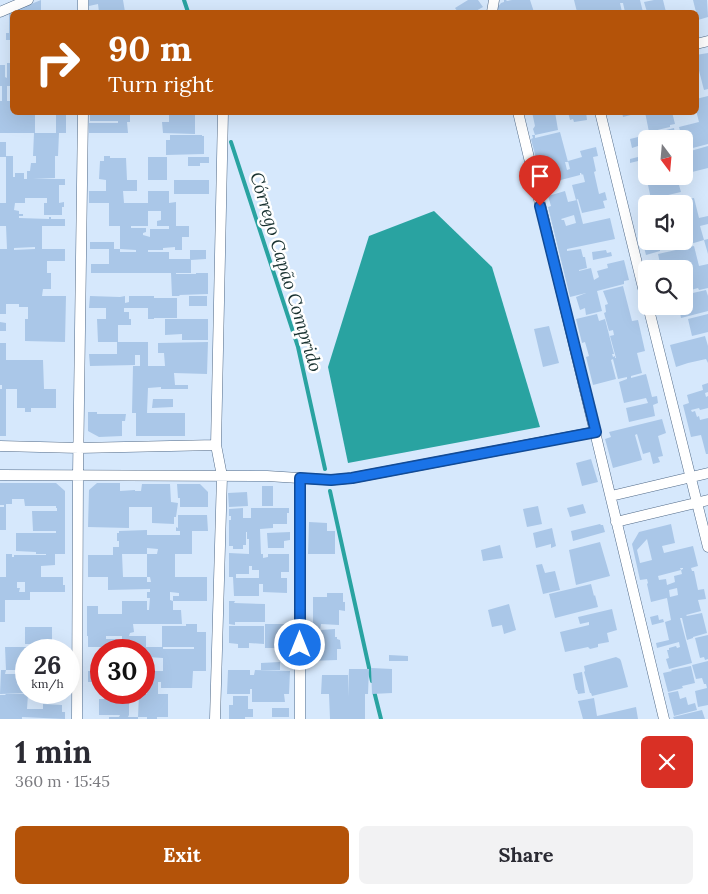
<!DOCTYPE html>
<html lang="en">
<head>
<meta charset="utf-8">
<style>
  body { margin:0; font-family:Lora,serif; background:#f2f2f3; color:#2b2b33; height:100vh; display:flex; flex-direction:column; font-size:19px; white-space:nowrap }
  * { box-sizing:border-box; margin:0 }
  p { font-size:16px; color:#7c7c81 }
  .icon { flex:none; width:28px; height:28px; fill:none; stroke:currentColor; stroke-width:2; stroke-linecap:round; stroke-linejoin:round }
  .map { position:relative; height:719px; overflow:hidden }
  .panel { display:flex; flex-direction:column; background:#fff; flex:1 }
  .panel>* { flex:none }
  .guide { position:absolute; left:10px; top:10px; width:689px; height:105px; border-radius:8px; box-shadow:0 5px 20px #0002; background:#b45309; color:#fff; overflow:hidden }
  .needle { width:32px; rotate:164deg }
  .fabs { position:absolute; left:638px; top:130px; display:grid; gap:10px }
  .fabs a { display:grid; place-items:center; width:55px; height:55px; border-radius:8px; background:#fff; box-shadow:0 5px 20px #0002; font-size:25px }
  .speed { position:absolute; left:15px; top:639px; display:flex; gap:10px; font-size:25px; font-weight:700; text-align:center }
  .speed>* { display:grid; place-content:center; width:65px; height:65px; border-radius:50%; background:#fff; box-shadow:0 5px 20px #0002; line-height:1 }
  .speed small { font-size:12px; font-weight:400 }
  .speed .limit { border:8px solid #d22; background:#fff; color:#111 }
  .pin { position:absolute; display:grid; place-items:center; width:42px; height:42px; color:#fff; margin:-51px -21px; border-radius:50% 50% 50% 0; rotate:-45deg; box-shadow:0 0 5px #0007 }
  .pin .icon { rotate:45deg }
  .me { position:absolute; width:55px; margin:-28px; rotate:0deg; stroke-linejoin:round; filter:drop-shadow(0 0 4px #0008) }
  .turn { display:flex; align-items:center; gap:18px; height:105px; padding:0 15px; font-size:22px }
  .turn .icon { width:65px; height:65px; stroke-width:2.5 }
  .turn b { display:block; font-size:35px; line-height:42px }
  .round { display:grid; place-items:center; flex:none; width:52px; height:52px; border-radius:8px; background:#f2f2f3 }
  .headline { display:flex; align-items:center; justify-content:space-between; height:85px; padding:0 15px }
  h1 { font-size:30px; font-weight:700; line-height:38px }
  .action { display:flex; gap:10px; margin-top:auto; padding:10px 15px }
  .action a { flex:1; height:58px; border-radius:8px; background:#b45309; color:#fff; font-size:20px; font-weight:700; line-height:58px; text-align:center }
  .action a+a { background:#f2f2f3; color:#2b2b33 }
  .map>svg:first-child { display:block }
  .water { fill:#29a3a1 }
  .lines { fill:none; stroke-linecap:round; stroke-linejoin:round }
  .stream { stroke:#29a3a1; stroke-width:4 }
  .building { fill:#aac7e8; fill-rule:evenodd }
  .street-casing { stroke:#516a88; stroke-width:11 }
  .street { stroke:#fff; stroke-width:10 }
  .route-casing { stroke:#114b97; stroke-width:12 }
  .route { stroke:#1a73e8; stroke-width:9 }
  .labels { text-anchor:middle; stroke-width:5; stroke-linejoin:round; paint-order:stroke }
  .water-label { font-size:18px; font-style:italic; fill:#193231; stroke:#fff }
</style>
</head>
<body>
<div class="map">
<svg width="708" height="719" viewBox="0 0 708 719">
  <rect width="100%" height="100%" fill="#d6e8fc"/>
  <path class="water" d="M434,211l58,56 48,160 -192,36 -20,-96 41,-131z"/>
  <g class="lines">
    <path class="stream" d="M184,0l4,12
      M231,142l67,205 27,122
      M330,491l42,190
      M374,691l7,28"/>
  </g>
  <path class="building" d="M41,0v12h-29v26h-1v2h-5v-7h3v-20z
    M89,0h34l2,12h-26l-1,-8 -9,2z
    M468,0h10l5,7 -9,5h-16l-3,-4z
    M504,0h2l1,1 5,-1h18l4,12h-36l-1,-4 4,-5 3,-1z
    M574,0h66l3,12h-18l-2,-9h-3l2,9h-45z
    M654,0h9l3,12h-19l-3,-10z
    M693,0h14l1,17 -10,3z
    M708,53v36l-4,1 -7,-27 -1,-8z
    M7,63h5v23h-5v15h5v11h23v21h-35v-32h2v-15h-2v-21h5v12l2,1z
    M708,96v48l-23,6 -1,-11h-38v11l-2,-6 -12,4 -2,-9 44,-11 1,6 3,-1 -1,-2h3l-1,-4 20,-5 -3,-12v-11z
    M56,112h10v21h-7l-1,23h-3v22l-22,1h32v6h-6v18l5,-1v5h-2v8h-18v-12h3v-5h-22v5h-10l-1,7 5,1v3h4v2h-4v2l30,1v-2h2v2h14v7h-23v23h23v12h-18v12h4v16h-8l-1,7h24l-1,46 -40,-1v-22h3v-12h-9v-3h-13v10h-6v-65h7l-1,-23h-6v-23h6v-47h7v21h2v-4h9v6h3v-8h3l1,-8h5v-7h-3l1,-23h22zM35,247v2l-21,1v-2z
    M90,112l40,1v9h-3l1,11h-39v-10h29v-2h-28z
    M532,112h23l3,18 -23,5v3l25,-6 8,30h-3l2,8 3,-1 -2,-8 14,-4 -2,-6 16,-4 2,9 -5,1 3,14 -2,1 5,22 6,-2 2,8 -4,1 2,7 -23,5 -4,-14 -2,1 -4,-15 13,-3 -2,-8 -1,1 -1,-2h-1v2l-23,6 -6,-23 -14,4 -6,-23 2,-1 -1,-3h3l-2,-6 2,-3z
    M568,112h18l1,8 -13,2 -1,-3 -3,1z
    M622,112h15l1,1 -15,4z
    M645,112h27l3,12 -5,1v2l-21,5z
    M169,114h26v20l-32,-1 -1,-11h7z
    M170,135h32v1h2v18l-38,1v-15h4z
    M0,142h6v15h-6z
    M708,146v22l-24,6v-24h2l1,2z
    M646,155v4l-16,4v-4z
    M104,156h6v2h16l1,22h10v11h-14l1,12h24v-12h21v12l7,-1v24h13v11h-7v13h-7v-3l-12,1v2h-15v2h21v7h21v-9h16v9l-15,1v13h-15v1h20v-1h12v21l-29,1 1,1h-8l-1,-23h-80v-9h18v-15h-19v-7h24v7h6v3h16v-2l-16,-1v-23h-11v-23h-20v-12h17v-11l-7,-1 1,-18h4zM148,211h13v9l-4,1v5h12v3h-19v8l-7,-2v-2l3,-1v-4h-15v-2h17z
    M148,157h19v23h-19z
    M188,157h21v6h-9v3h-12z
    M677,178l4,14 -30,7 -3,-14z
    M174,180h35v14h-35z
    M565,191l3,11 9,-2 6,24 27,-6 5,21 -48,10v2l14,-2 2,8h2l2,11 -8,2v1l12,-3 3,12 5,-3 -2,-6 11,-3 -1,-4 17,-4 5,20 -5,1v3l-27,7 5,20 -16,4 -1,-7 -5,2 -4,-13 10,-4 -16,4 -22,-90 3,-1 -3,-10zM574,215l2,8 -10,3 -2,-6h-2l-1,-1z
    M688,197v2l6,-1 5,20 9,-2v8l-8,2 4,14 4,-1v15l-4,-14 -17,5 -1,-3 -5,1v2l-21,5v1l-14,4 -3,-12 7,-2h34v-19l9,-3v-1l-9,2v-16l-21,-1z
    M694,246l5,20 9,-2v24l-9,2 -1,-2 -14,4v-18l4,-1 -1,-4 4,-1 -1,-2 -10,3h-11l-2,-8 -7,2 -2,-9z
    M606,250l1,3 4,-1 1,4 -19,4 -1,-8z
    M623,286l9,35 6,-1 7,31 -8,2 5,20 -11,3v2l15,-4 6,23 5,-1 1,7 -5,2 2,11 -26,6 -3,-14 22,-5 -2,-5 -22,5 -5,-21 8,-3v-2l-9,2 -5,-20 -2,1 5,19 -23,6 -7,-28 3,-1 -4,-14 -3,1 -6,-24 21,-5 2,7 6,-2 9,35h-2l1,3 2,-1v2h1l-6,-22 4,-1 -1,-5 -4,1 -5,-18 2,-1 -1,-7 3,-1 -5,-13z
    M706,290l2,6v15l-27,7 -1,-6 6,-1v-2l-8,2 -1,-5h7v-11z
    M90,296l30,1 5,-1v7l4,-1v-6h25v2h23v20h-23v1h-6v-11h-24v4h5v7h2v6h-13v17h30v24h17l-1,-13h-6v-10l50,-1 -1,32 -33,-1 1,12h13v4h-27v-2l-13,1 -1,25h38v23h-49v-23h-4l1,-47h7v-11h-5v10l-45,1 -1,-12h28v-12h-19l-1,-23h9v-11h-17z
    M189,296h18v10h-18z
    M708,314v18l-16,4 -4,-17z
    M165,319h43v21h-26v-6l-17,1z
    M0,322l6,1v8h-6z
    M549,326l10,37 -16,4 -9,-38z
    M705,336l3,10v17l-2,-4 -18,4 -12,4 -6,-22z
    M0,343h6v17h37l1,29h12v19h-25v4h-6v-4h-8v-19h-11v47h-6v-47h2v-4h-2z
    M708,383v9l-3,1 1,4 2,-1v12l-8,2 -1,-2 -8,2 1,2 3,-1 2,6 2,-1 1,4 8,-2v36h-2l-5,-19 -10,2 -8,-32 6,-2 -2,-8 16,-5 -1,-5z
    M153,399h20v8l-21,1z
    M88,412h9v2h29l-1,7h-3v15l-23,1 -11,-6z
    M662,419l4,14 -8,3 5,20 -5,1 2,5 -7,2 -3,-12 -7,2 -6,-20 -2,1 7,25 -29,8 -8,-29 6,-2 -2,-5z
    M591,459l7,23 -16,4 -6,-23z
    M0,483h56l9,8v63h-10v11l-14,1v11h22v8h2v7h-35v8h-25v22h-5v-45h6v-23h6v3h2v-2h32v-1h-10v-2l-20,-1v-18h40v-2h-23l-1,-20h25v-3h-1v-2h-31l-1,-7h-12v5h-6v26h-6v-23h4v-2h-4zM17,582h8v10h-6l1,-4h-3z
    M97,483h23v8l15,-1v1h6l1,-7h28l1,18 7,1 -2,14h-2v7l-22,-1v-16h-23v21l-41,-1 1,-37z
    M177,484h23l8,8v15h-28v-9h-2z
    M262,486h11v20h-11z
    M247,492l1,14 -19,1 -1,-14z
    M583,504l3,9 -16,4 -3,-9z
    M538,506l4,18 -15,3 -4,-18z
    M243,508v10h8v-10h38v5h-2v11h-14v4l-13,1 1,25h2v4l5,-1v-3h21v18h-8v6h6v15l-24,-1v-8h-4v12h-25l-1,-19h-4v-24l20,1v-15h-2v-7h-1v13h-3v4h-10v-3h-4v-26h2v-4h-2v-7zM249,566h3v4h7v8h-23v-4h13z
    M178,515h29l1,16h-16v23h-17v23h32v24h-34v-5h6v-3l-9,-1v8l3,1v9h8l1,14h-49l1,8 -4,1 -1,3h17v11h16v-21h24v-2h11v8h9v39h-13l-1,17h-31v-6h-3v12h10v23h-11v2h-10v-2h-9l1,-23h8v-23h16v-13l-16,-1v14h-3v-21h-10v-3h-46v-11h-1v-30h11v8h24v-13h25v9h2l1,-12h-3v-6h3v-3l-42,1v-13h-20v-22h25v-8h6v-6h-2v-8h2v-2l28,-1v5h33v-4h-4v-4l2,1zM147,548l11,1 -1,5h-10v23h3l1,5h-4v-5h-24l-1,-23h25zM106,636h16v3h-16zM163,647h31v2h-31z
    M309,522l18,1v8h8v23h-27z
    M600,524l1,1h2l2,7 -32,9 -2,-10z
    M671,524l4,19 -13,3 2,7 29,-7 5,20 -7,2 1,3h2l4,19 6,-1 2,10 -8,1 3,11 -15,4 1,1 15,-3 5,20 -14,4v1l-6,2 -5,-22h-2l12,45 -23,6 -3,-10 3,-1 -2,-8h2v-2l7,-2 1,2 3,-1 -1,-5 -22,6 -1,-5 13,-3 -4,-18 6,-2 -4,-22 -16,4 -4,-18 1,-1 -1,-4 -7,1 -8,-36 7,-12zM647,539l5,21 -12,3 -3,-13zM680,568h3v1l-2,1 1,4 -8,2 1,6 -8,3 -1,-6 -7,1 -1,-4 23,-6zM677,588l1,7 -8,2 -1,-7z
    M552,528l4,18 -5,2v-4l-15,4 -3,-15z
    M290,532v8l-6,1v7h-16l-1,-15z
    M600,542l10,34 -34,9 -7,-35z
    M500,545l3,13 -20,3 -2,-11z
    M542,564l3,9 10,-2 5,19 -17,4 -7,-29z
    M591,584l3,12 1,-1 3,12 -43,11 -6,-24z
    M327,593h16v9h2v9l-6,-1v15l-18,-1 -1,6 15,-1v8h2v2l3,1 1,9h-4v11l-27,1 -1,-36h4v-28h14z
    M229,601h6l-1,2 31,1v18h-30v3l-6,-1z
    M509,604l7,26 -12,4 -2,-9 -10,2 -4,-17z
    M612,609l5,21 -10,3 2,9 -11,2v3l-8,2 -2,-2 -23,5 -5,-20 29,-7v-3l-9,2 -2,-7z
    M658,615l1,5 4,-1 1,3 -12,3 -2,-8z
    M265,624h20v24h-20z
    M229,626h35v18l-15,-1v5h-11v-4l-9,-1z
    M25,627h27v17h-27z
    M708,635v24l-3,1 -1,-3 -4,1 -5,-20z
    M5,647h23v3h-2v20h-20z
    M95,654h6v15h-6z
    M389,655l19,1v5h-19z
    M616,657l4,2 1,2 7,26 -36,9 -1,-3h-1l-6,-21 1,-1 -1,-5z
    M708,661v44l-10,2 -3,-16 12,-3 -1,-4h-2l-2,-6 -6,1 -4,-14z
    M280,662v8h-19v-7z
    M691,666l4,17 -13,3 1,2 -15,4 -5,-19 9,-2 -1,-1z
    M371,668l21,1v24l-20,1z
    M349,669h20l-1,25h-3v25h-35l-1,-25h-8l1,-19h26v22z
    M1,670h5l-1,4h21v19l-26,1z
    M228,670h22v5h4l1,-5 35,1 -1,23h-5l1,8h-33v-13h-2v5h-23z
    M88,671h13v11h-13z
    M582,672l3,21 -7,1 -1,-4h-1l-3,-16z
    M678,691l2,8 6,-2 2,8 7,-2 2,7 -23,6 -6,-23z
    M6,694h22l-1,15h16v-5l19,1v7h3v7l-43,-2v2h-22v-24h5z
    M233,696h15v13h5v8h-8v2h-16v-14h4z
    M594,698l3,18 39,-9 2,12h-55l-5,-18z
    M99,699h30v16l-1,2h10v2h-29v-2h10l1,-2h-21z
    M272,708h17v9h-17z
    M702,710l3,9h-31l-1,-2z"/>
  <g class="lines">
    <defs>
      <path id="street" d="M83,0v12
        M0,12l28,-12
        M492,12l2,-12
        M696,44l12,-3
        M518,112l146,607
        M600,112l46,188
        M648,306l60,241
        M0,446l79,2 137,-3
        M0,475l267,1 64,4 21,-2 243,-46
        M611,496l97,-23
        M616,522l92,-22
        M77,719l1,-244 5,-363
        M215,719l7,-243 -6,-31 7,-333
        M300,719v-241"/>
    </defs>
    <use href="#street" class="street-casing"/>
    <use href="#street" class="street"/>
  </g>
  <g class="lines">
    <defs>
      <path id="route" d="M300,645v-167l31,2 21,-2 244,-46 -56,-226"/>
    </defs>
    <use href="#route" class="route-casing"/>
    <use href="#route" class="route"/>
  </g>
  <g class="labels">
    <g class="water-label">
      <text transform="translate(286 272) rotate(73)" y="6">Córrego Capão Comprido</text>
    </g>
  </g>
</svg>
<div class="fabs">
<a><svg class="needle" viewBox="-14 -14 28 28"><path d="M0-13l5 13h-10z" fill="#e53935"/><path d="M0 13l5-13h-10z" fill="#7c7c81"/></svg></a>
<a><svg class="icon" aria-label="sound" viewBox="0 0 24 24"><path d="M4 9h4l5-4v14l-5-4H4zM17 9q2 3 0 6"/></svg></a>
<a><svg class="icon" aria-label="search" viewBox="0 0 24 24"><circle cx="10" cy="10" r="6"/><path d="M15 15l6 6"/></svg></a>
</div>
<div class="speed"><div>26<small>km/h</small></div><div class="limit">30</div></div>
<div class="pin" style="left:540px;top:206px;background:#d93025"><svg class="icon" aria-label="arrive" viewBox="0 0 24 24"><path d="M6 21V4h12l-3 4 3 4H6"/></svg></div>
<svg class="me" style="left:300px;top:645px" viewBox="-20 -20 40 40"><circle r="17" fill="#1a73e8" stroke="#fff" stroke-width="3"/><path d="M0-11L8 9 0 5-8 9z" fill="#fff"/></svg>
<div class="guide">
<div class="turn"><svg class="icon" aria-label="right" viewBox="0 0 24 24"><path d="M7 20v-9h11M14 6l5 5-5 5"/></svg><div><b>90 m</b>Turn right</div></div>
</div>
</div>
<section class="panel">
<div class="headline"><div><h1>1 min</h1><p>360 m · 15:45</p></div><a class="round" style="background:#d93025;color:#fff"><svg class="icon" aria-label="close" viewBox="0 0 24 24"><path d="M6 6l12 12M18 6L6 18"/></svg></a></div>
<div class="action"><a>Exit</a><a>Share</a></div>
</section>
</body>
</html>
